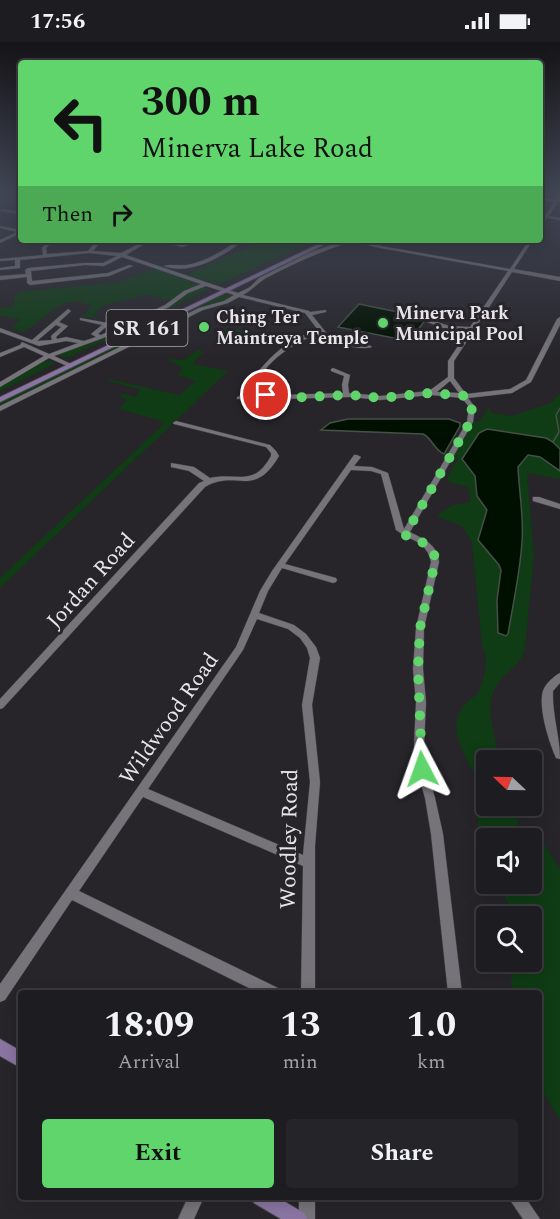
<!DOCTYPE html>
<html lang="en">
<head>
<meta charset="utf-8">
<style>
  body { margin:0; font-family:Spectral,serif; background:#252529; color:#f1f3f6; height:100vh; display:flex; flex-direction:column; font-size:22px; white-space:nowrap }
  * { box-sizing:border-box; margin:0 }
  p { font-size:20px; color:#a0a1a5 }
  .icon { flex:none; width:33px; height:33px; fill:none; stroke:currentColor; stroke-width:2; stroke-linecap:round; stroke-linejoin:round }
  .map { position:relative; flex:1; overflow:hidden }
  .drawer { position:absolute; left:18px; top:948px; width:524px; height:210px; display:flex; flex-direction:column; background:#1d1c20; border-radius:6px; box-shadow:0 3px 15px #0003,0 0 0 2px #3b3a3e }
  .drawer>* { flex:none }
  .banner { position:absolute; left:18px; top:18px; width:525px; height:183px; border-radius:6px; box-shadow:0 3px 15px #0003,0 0 0 2px #3b3a3e; background:#60d56b; color:#111; overflow:hidden }
  .needle { width:39px; rotate:292deg }
  .controls { position:absolute; left:476px; top:708px; display:grid; gap:12px }
  .controls a { display:grid; place-items:center; width:66px; height:66px; border-radius:6px; background:#1d1c20; box-shadow:0 3px 15px #0003,0 0 0 2px #3b3a3e; font-size:30px }
  .pin { position:absolute; display:grid; place-items:center; width:51px; height:51px; color:#fff; margin:-26px; border:3px solid #fff; border-radius:50%; box-shadow:0 2px 6px #0007 }
  .me { position:absolute; width:66px; margin:-33px; rotate:356deg; stroke-linejoin:round; filter:drop-shadow(0 0 4px #0008) }
  .turn { display:flex; align-items:center; gap:21px; height:126px; padding:0 24px; font-size:27px }
  .turn .icon { width:78px; height:78px; stroke-width:2.5 }
  .turn b { display:block; font-size:42px; line-height:51px }
  .then { display:flex; align-items:center; height:57px; padding:0 24px; background:#0003; gap:12px; font-size:22px }
  .eta { display:flex; justify-content:space-evenly; align-items:center; height:102px; text-align:center }
  .eta b { font-size:36px; font-weight:700; line-height:42px }
  .cta { display:flex; gap:12px; margin-top:auto; padding:12px 24px }
  .cta a { flex:1; height:69px; border-radius:6px; background:#60d56b; color:#111; font-size:24px; font-weight:700; line-height:69px; text-align:center }
  .cta a+a { background:#252529; color:#f1f3f6 }
  .status { display:flex; justify-content:space-between; align-items:center; height:42px; padding:0 30px; background:#1d1c20; direction:ltr }
  .status svg { height:16px; fill:currentColor }
  .map>svg:first-child { display:block }
  .green { fill:#0f3c14 }
  .water { fill:#001000; stroke:#455046; stroke-width:1.5 }
  .lines { fill:none; stroke-linecap:round; stroke-linejoin:round }
  .stream { stroke:#455046; stroke-width:1.5 }
  .minor-casing { stroke:#444245; stroke-width:1 }
  .major-casing { stroke:#444245; stroke-width:2 }
  .minor { fill:#76747a; fill-rule:evenodd }
  .major { fill:#8a75a2; fill-rule:evenodd }
  .route { stroke:#60d56b; stroke-width:10; stroke-dasharray:0 18 }
  .poi-dot { fill:#60d56b; stroke:#27252a; stroke-width:2 }
  .labels { text-anchor:middle; stroke-width:6; stroke-linejoin:round; paint-order:stroke }
  .far-poi-label { font-size:18px; font-weight:bold; fill:#e7e5e8; stroke:#27252a; text-anchor:start }
  .shield { fill:#27252a; stroke:#adabaf; stroke-width:1.5 }
  .shield-label { font-size:21px; font-weight:bold; fill:#e7e5e8 }
  .street-label { font-size:22px; fill:#e7e5e8; stroke:#27252a }
</style>
</head>
<body>
<div class="status"><b>17:56</b><svg viewBox="0 0 49 12"><path d="M0 12V9h3v3zM5 12V6h3v6zM10 12V3h3v9zM15 12V0h3v12zM26 1h20v11H26zM47 4h2v5h-2z"/></svg></div>
<div class="map">
<svg width="560" height="1177" viewBox="0 0 560 1177">
  <rect width="100%" height="100%" fill="#27252a"/>
  <path class="green" d="M271,198h45l-96,44 -34,-9 65,-29z
    M156,226l44,16 -16,7 -11,10 -26,-6 -43,10 -11,10 5,3 -16,-1 10,-11c-30,-16 -46,15 -70,26l-10,-4 8,-9 -20,-3v-8l13,-1 2,-11 4,-4 99,-10z
    M203,245l6,2 -140,68 -9,-1 1,-4 43,-15 69,-33 12,-10z
    M226,252l4,2 -3,4 -27,8 -200,99v-5l175,-86z
    M227,285l38,8 -13,12 -39,-9z
    M199,307l4,3 -11,12 36,7 -228,217v-10l164,-154 -2,-3 -43,-12 8,-9 -7,-4 3,-2 12,3 6,-7 -32,-9v-2l70,16 17,-14 -18,-6 5,-7 -17,-9 18,1z
    M50,319l4,2 -4,3 -50,25v-4c16,-8 32,-26 50,-26z
    M560,351v56l-7,-7 -20,-7 -71,24 13,17v15l12,19 -9,30 21,25 1,9 22,-58 -4,-48 8,-13 14,2 20,14v8l-33,-6 7,83 -9,92c-3,14 -12,19 -22,29 -16,16 -14,37 -9,57 2,9 3,20 10,26h-18v46h33c-2,13 -3,22 7,32h-40v13c-5,-12 -8,-25 -9,-37 -2,-18 7,-20 -1,-42l-4,-2c-15,-29 -28,-56 6,-76 5,-16 13,-32 4,-48l-10,-104 -10,-16 -23,-9 -1,-3 16,-9 17,-3 -3,-15 -19,-5 -2,-3 11,-21 -5,-2 18,-33 9,-2 9,-14 2,6 21,3 39,-13z
    M531,798l13,4 16,25v251l-21,-35 -1,-92h-25l-4,-31h22v-46h-18l-13,-32h31z"/>
  <path class="water" d="M359,262l68,14 -18,23 -71,-14z
    M348,377h101l11,4v3l-16,28c-10,-4 -12,-16 -21,-20l-102,-4 9,-7z
    M487,387l59,9 7,4 7,7v22l-20,-14 -12,-2 -10,12c1,25 6,50 4,75 -2,31 -9,62 -14,92l-2,2 -8,-3 -1,-33 4,-30 -2,-5 -21,-25 9,-30 -10,-14 -2,-20 -13,-17 17,-26z"/>
  <g class="lines">
    <path class="stream" d="M553,400l6,-10 -3,-17 4,-7"/>
    <defs>
      <path id="minor" d="M559,153h1v4l-11,17 11,2v2l-13,-2 -7,9v-4z
        M2,167l19,3v2l-21,-3z
        M0,184l21,4v3l-21,10v-3l17,-8 -17,-4z
        M49,198h5l-8,8 1,6 41,-3 9,-11h5l-9,11 28,2 25,-13h5l-25,15 112,38 12,-6 9,-9 52,-26 35,-12h13l17,5 134,24 19,-29h4l-19,29 46,8v4l-48,-9 -58,89v17l12,16 44,-5 16,-9 31,-61 3,-2v8l-29,57 -19,11 -44,5 7,9 -2,15 -63,110c15,8 27,12 29,30l-15,66 -1,41 3,33 -2,44 3,24 8,28 8,36 19,159h-14l-17,-159 -6,-36 -8,-28 -3,-24 2,-44 -3,-33 3,-41 15,-66c-2,-14 -15,-24 -29,-25v-3l-6,-4 -15,-56 -10,-3 -20,-1 -66,94 51,14 1,2 -1,2 -3,1 -51,-15 -14,23 -9,22 35,12 12,9 10,13 4,11 -8,47 8,77 -5,64v147h-14l2,-127 -160,-69 -64,94 199,97 2,5h-21l-187,-93 -67,100 -5,2v-18l236,-337 24,-56 12,-20 82,-116h3l4,2 -7,9 18,1 16,6 16,56 63,-107 2,-15 -7,-9 -31,-3 -51,5 -29,-3 -69,2 -24,-6 -17,6h-4v-2l17,-7 -2,-2v-8c17,-24 38,-42 66,-50l-13,-17 -66,-16 -11,6 -25,7 -203,101v-5l199,-98 25,-7 10,-6 -28,-9 -18,7 -19,14 -66,31 -49,18 17,8v2h-4l-18,-8 -49,29v-5l44,-26 -20,-9 -24,10v-4l20,-8 2,-3 27,12 29,-11 -12,-2 -27,5 -39,-14v-4l32,12 36,-31 3,2 -1,1 -11,10 9,4 -12,11 1,2 9,-2 18,4 12,-4 -5,-3 11,-9 -22,-5v-2l28,5v2l-10,9 3,1 64,-30 19,-14 17,-7 -79,-27 -18,9 -19,-1 -54,6 1,10 76,-8 21,-8 4,1 -24,10 -79,9 -3,-2v-6l-27,3v-4l26,-2 -1,-4 3,-2 57,-5h18l14,-7 -28,-3 -69,7v8l-20,2v-2l15,-2v-6l-15,1v-2l43,-4 -1,-7zM353,199l22,6 133,24 -38,56 -21,-1 -24,-8 -3,2 26,10 20,1 -20,30v16l-19,14 -49,5 -31,-3 -1,-8 2,-10 -17,-7 -2,1v2l13,5 -2,9 1,8 -61,2 -22,-5 -2,-2c0,-24 42,-49 63,-55 8,10 39,18 51,14l-3,-2 -19,-2 -22,-8 -16,-20 14,-3v-2l-16,2 -1,-1 -66,-16c9,-5 15,-12 23,-17 28,-15 56,-27 87,-37zM56,283l5,2 -10,9 1,4 -15,1zM450,339l9,12 -22,-1zM257,577l31,10 12,9 7,10 3,10 -8,47 8,77 -7,73 -155,-66 95,-139z
        M157,198c9,0 18,5 26,4 8,-1 14,-4 21,-4l-22,7z
        M239,198h5c-20,16 -54,36 -80,26 6,-2 15,0 23,-1 19,-3 36,-15 52,-25z
        M176,379l94,24 6,6 3,5c-26,44 -42,12 -74,31l-202,221 -3,1v-10l199,-216 5,-2 -15,-10 -18,-4v-4l23,4 16,11c29,-6 43,10 61,-22v-3l-5,-6 -92,-23 -1,-1z
        M533,455h6l21,7v5l-27,-8z
        M560,631v10l-7,8c-1,24 7,45 7,68l-4,-1c-7,-16 -18,-50 -13,-67 2,-7 11,-15 17,-18z
        M188,1155h16l-10,22h-16z
        M299,1155h16v22h-16z
        M508,1155h17l15,22h-17z"/>
      <path id="major" d="M540,156l20,2v2l-20,-2z
        M327,198h7l-334,162v-5z
        M0,997l21,12v17l-21,-12z
        M251,1155h26l27,16 3,6h-26l-27,-16z"/>
    </defs>
    <use href="#minor" class="minor-casing"/>
    <use href="#major" class="major-casing"/>
    <use href="#minor" class="minor"/>
    <use href="#major" class="major"/>
  </g>
  <linearGradient id="sky" x2="0" y2="1"><stop stop-color="#151417"/><stop offset="0.48" stop-color="#414655"/><stop offset="1" stop-color="#414655" stop-opacity="0"/></linearGradient>
  <rect width="560" height="315" fill="url(#sky)"/>
  <g class="lines">
    <path class="route" d="M266,353l16,3 69,-3 29,3 51,-5 35,3 6,11 -2,15 -65,113 21,9 8,9 1,9 -15,66 -2,41 4,100"/>
  </g>
  <g class="poi-dot">
    <circle cx="383" cy="281" r="6"/>
    <circle cx="204" cy="285" r="6"/>
  </g>
  <g class="labels">
    <g class="far-poi-label">
      <text x="395" y="277">Minerva Park<tspan x="395" dy="21">Municipal Pool</tspan></text>
      <text x="216" y="281">Ching Ter<tspan x="216" dy="21">Maintreya Temple</tspan></text>
    </g>
    <rect class="shield" x="106.5" y="268" width="81" height="36" rx="4.5"/>
    <g class="shield-label">
      <text x="147" y="293">SR 161</text>
    </g>
    <g class="street-label">
      <text transform="translate(90 538) rotate(-48)" y="8">Jordan Road</text>
      <text transform="translate(168 676) rotate(-55)" y="8">Wildwood Road</text>
      <text transform="translate(288 797) rotate(-89)" y="8">Woodley Road</text>
    </g>
  </g>
</svg>
<div class="controls">
<a><svg class="needle" viewBox="-14 -14 28 28"><path d="M0-13l5 13h-10z" fill="#e53935"/><path d="M0 13l5-13h-10z" fill="#a0a1a5"/></svg></a>
<a><svg class="icon" aria-label="sound" viewBox="0 0 24 24"><path d="M4 9h4l5-4v14l-5-4H4zM17 9q2 3 0 6"/></svg></a>
<a><svg class="icon" aria-label="search" viewBox="0 0 24 24"><circle cx="10" cy="10" r="6"/><path d="M15 15l6 6"/></svg></a>
</div>
<div class="pin" style="left:266px;top:353px;background:#d93025"><svg class="icon" aria-label="arrive" viewBox="0 0 24 24"><path d="M6 21V4h12l-3 4 3 4H6"/></svg></div>
<svg class="me" style="left:422px;top:727px" viewBox="-20 -20 40 40"><path d="M0-17L14 15 0 8-14 15z" fill="#60d56b" stroke="#fff" stroke-width="4"/></svg>
<div class="banner">
<div class="turn"><svg class="icon" aria-label="left" viewBox="0 0 24 24"><path d="M17 20v-9H6M10 6l-5 5 5 5"/></svg><div><b>300 m</b>Minerva Lake Road</div></div>
<div class="then">Then<svg class="icon" aria-label="right" viewBox="0 0 24 24"><path d="M7 20v-9h11M14 6l5 5-5 5"/></svg></div>
</div>
<section class="drawer">
<div class="eta">
<div><b>18:09</b><p>Arrival</p></div>
<div><b>13</b><p>min</p></div>
<div><b>1.0</b><p>km</p></div>
</div>
<div class="cta"><a>Exit</a><a>Share</a></div>
</section>
</div>
</body>
</html>
